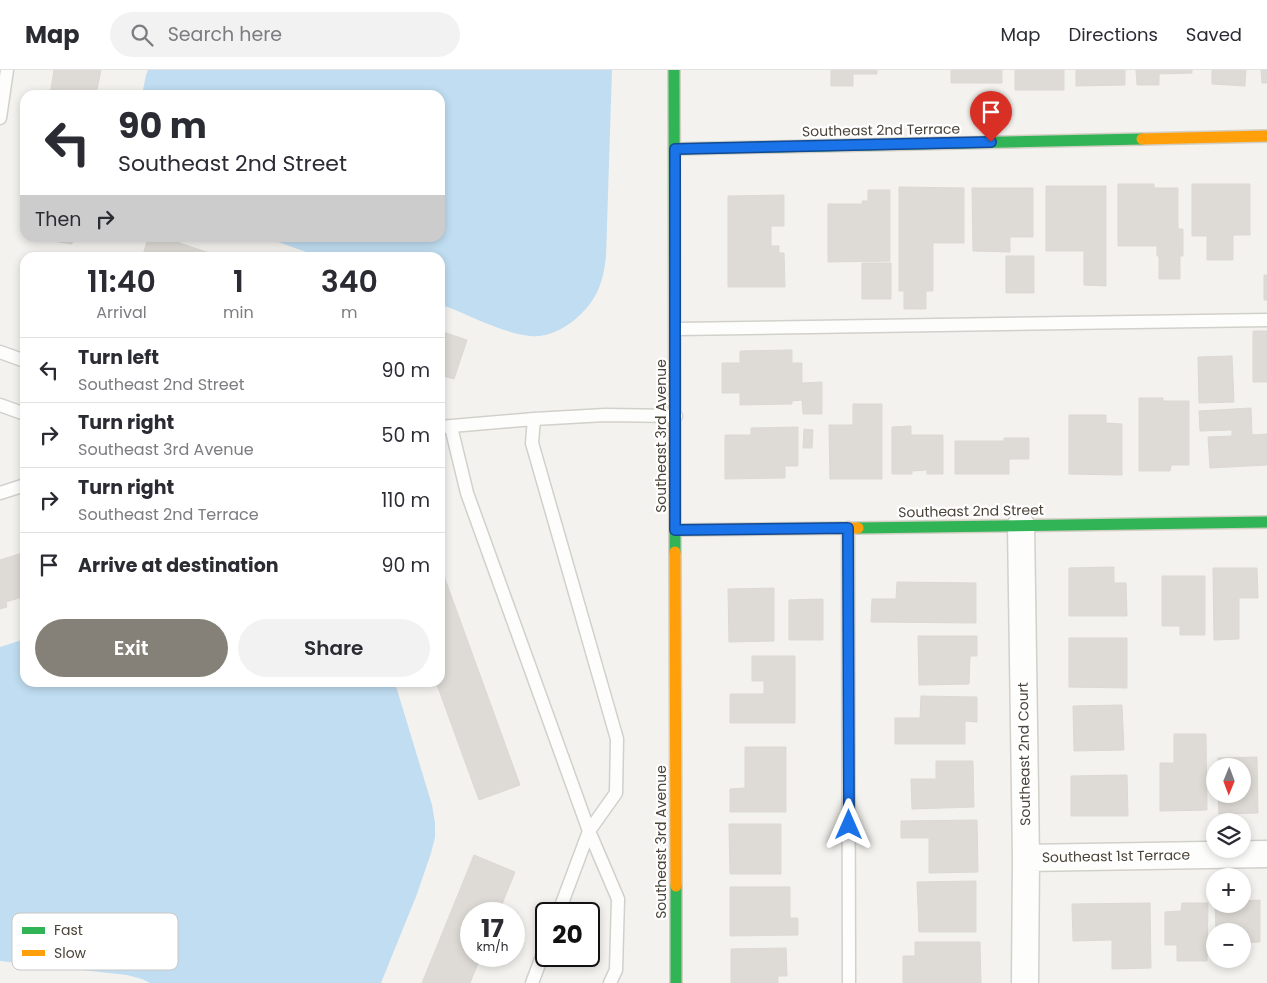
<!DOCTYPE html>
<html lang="en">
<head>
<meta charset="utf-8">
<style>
  body { margin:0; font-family:Poppins,sans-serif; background:#f2f2f3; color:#2b2b33; height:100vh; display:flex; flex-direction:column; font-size:19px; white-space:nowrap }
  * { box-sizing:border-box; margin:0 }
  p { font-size:16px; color:#7c7c81 }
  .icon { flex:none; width:28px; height:28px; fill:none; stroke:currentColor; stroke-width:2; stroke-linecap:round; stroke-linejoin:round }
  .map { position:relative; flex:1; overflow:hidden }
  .side { position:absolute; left:20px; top:182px; width:425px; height:435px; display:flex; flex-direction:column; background:#fff; border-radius:15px; box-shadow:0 2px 8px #0003 }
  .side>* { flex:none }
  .top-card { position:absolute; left:20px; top:20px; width:425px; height:152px; border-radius:15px; box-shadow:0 2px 8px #0003; background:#fff; color:#2b2b33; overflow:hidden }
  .needle { width:32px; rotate:181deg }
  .controls { position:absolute; left:1206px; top:688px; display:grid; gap:10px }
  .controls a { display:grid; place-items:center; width:45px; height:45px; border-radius:50%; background:#fff; box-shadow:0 2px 8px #0003; font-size:25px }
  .speed { position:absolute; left:460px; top:832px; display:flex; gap:10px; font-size:25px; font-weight:700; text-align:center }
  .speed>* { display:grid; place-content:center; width:65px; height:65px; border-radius:50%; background:#fff; box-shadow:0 2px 8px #0003; line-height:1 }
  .speed small { font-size:12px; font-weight:400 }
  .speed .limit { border:2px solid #111; border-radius:8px; background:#fff; color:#111 }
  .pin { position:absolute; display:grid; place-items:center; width:42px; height:42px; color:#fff; margin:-51px -21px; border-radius:50% 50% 50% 0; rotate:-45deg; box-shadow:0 0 5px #0007 }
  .pin .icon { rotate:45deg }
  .me { position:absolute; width:55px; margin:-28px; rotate:0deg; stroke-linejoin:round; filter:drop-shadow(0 0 4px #0008) }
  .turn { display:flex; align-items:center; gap:18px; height:105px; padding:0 15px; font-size:22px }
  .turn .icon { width:65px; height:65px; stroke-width:2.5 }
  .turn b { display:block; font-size:35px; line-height:42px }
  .then { display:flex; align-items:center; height:48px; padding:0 15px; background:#0003; gap:10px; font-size:19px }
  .eta { display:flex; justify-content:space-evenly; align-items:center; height:85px; text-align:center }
  .eta b { font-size:30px; font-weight:600; line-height:35px }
  .cta { display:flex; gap:10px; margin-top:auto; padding:10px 15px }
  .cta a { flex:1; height:58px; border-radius:30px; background:#868178; color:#fff; font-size:20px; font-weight:600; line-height:58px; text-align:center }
  .cta a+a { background:#f2f2f3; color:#2b2b33 }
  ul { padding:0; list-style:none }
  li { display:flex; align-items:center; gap:15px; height:65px; padding:0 15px; border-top:1px solid #e1e1e2 }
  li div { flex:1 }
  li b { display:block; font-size:19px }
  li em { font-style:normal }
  header { display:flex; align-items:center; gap:30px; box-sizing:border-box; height:70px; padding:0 25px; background:#fff; border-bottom:1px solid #e1e1e2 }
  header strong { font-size:24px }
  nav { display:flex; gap:28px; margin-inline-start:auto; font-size:18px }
  .search { width:350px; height:45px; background:#f2f2f3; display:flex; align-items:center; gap:12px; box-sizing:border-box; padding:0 18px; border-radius:28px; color:#7c7c81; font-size:19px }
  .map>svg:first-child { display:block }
  .water { fill:#c0ddf1 }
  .building { fill:#dedbd6; stroke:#dcd9d4 }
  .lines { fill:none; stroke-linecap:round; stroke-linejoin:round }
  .lane-casing { stroke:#d2d0cb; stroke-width:15 }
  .street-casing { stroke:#d2d0cb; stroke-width:29 }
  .fast-casing { stroke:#d3cfc5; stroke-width:14 }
  .slow-casing { stroke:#d3cfc5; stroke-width:14 }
  .lane { stroke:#fdfdfc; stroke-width:12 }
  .street { stroke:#fdfdfc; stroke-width:26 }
  .fast { stroke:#30b455; stroke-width:11 }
  .slow { stroke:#ff9f0a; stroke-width:11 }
  .route-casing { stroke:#114b97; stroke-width:12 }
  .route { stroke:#1a73e8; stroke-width:9 }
  .labels { text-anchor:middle; stroke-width:4.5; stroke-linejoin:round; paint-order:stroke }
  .street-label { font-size:14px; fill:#4b4439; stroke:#fff }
  .key { fill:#fff; stroke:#c9c7c4; stroke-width:1 }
  .key-label { font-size:14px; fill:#4b4439 }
</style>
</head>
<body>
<header>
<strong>Map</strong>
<div class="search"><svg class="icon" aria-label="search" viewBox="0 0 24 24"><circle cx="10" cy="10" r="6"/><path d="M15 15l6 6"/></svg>Search here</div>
<nav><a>Map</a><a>Directions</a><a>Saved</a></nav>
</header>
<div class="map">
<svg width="1267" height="913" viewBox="0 0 1267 913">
  <rect width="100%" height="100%" fill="#f4f2ee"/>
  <path class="water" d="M148,0h464l-6,186c-1,8 -2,18 -5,26 -8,28 -41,57 -71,54 -28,-3 -63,-22 -90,-32v-46l-120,-1 -53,-19h173v-143h-298l4,-20z
    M25,569v43l370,1 37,122 3,18v14l-4,16 -14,41 -36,89h-231l-8,-4 -15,-4 -127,-14v-314z"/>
  <path class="building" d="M54,0h47l-5,25h-46z
    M831,0h46v4h-24v12h-22z
    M951,0h51v13h-51z
    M1015,0h49v20h-49z
    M1076,0h49v15l-49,1z
    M1136,0h56v3l-33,1v11h-22z
    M1212,0h34l-1,16 -33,-2z
    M1261,0h6v13h-5z
    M1118,114h36v4h24v41h5v27h-3v23h-21v-23h-2v-10h-39z
    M1192,114h58v51h-17v25h-26v-24h-15z
    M1046,116h60v100l-22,-1v-34h-38z
    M899,117l65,1v55h-31v48h-7v18h-22v-18h-5z
    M972,118h61v49h-23v15l-37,-1z
    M868,120h22v71l-62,1v-58h35l-1,-3h6z
    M784,125v31h-13v20h8v7h5l1,34h-57v-91z
    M32,168h41l-1,6z
    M148,168h17l59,20h-82z
    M1006,186h28v37h-28z
    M862,193h29v36h-29z
    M1264,205h3v25h-3z
    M440,261l27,9 -13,39 -14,-4z
    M1253,261h14v51h-14z
    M792,280v13h10v20l20,-1v32h-19l-1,-14 -10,1v3l-52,1v-12h-18v-30h18v-12z
    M1232,286l2,46 -35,1 -1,-46z
    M1139,328h24v3h26v64h-18l-1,6h-31z
    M853,334h29v75h-52l-1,-54h24z
    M1251,338l1,27 15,-1v31l-57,3 -2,-31 24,-1v-6l-32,1 -1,-20z
    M1069,345h37v8l16,1v51l-53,-1z
    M911,356v9h32v39h-16v-4l-15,1v3h-20v-47z
    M798,357v39h-13v12l-60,1v-44h26v-7z
    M804,359l9,1 -1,18h-9z
    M1004,368h25v21h-20v15h-54v-33h49z
    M25,482v44l-19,6 1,5 -7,2v-49z
    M440,495l80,220 -41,15 -43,-118h4z
    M1114,497v16h12l1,33h-58v-48z
    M1213,498h44l1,30h-19v41l-25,1z
    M1162,506h43v59h-25v-9h-18z
    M897,512l79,1v40l-105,-1 1,-23h24z
    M774,518v53l-45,1 -1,-53z
    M823,529v41h-34v-40z
    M918,566h59v20h-7l-1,28 -50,1z
    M1069,568h58v50l-58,-1z
    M752,586h43v67h-65v-29h34v-13h-12z
    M921,626l56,1v25l-12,-1v23h-70v-26h25z
    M1122,635l2,45 -50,1 -1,-45z
    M1174,664h32l1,76 -47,1v-48h14z
    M745,677h41v65h-56v-23l15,-1z
    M1257,687l1,56 -39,1 -1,-20h24v-28h-24v-8z
    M936,691h37l1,46 -62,2 -1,-30h25z
    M1127,705l1,41h-57v-40z
    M977,750l1,52 -49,1v-35h-28v-17z
    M729,754h52v50h-51z
    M474,785l41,17 -17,42h-27v42h10l-11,27h-48z
    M976,811v51h-57l-2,-50z
    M730,817h60v31h8v17l-68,1z
    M1260,830v42l-18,1v-12h-26l-1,-27h27v-3z
    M1150,833l1,65 -39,1v-29l-39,1 -1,-37z
    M1182,833h26l-1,58h-30v-16h-12v-33l16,-1z
    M915,872h65l1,41h-78v-27h12z
    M786,878l1,28h-9v7h-47v-34z"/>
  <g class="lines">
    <defs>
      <path id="lane" d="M0,48l7,-48
        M676,259l591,-9
        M0,282l25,9
        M0,335l25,9
        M534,349l-2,24 85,296 -1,54 -27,38 29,68 -2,71 -6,13
        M440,357l94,-8 71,-4 71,1
        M451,357l16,66 122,338 -31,83
        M0,423l25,-8
        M848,458l1,455
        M532,913l14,-37"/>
      <path id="street" d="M1021,455l5,333 -1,125
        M1026,788l241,-4"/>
      <path id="fast" d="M674,0l1,482
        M675,79l467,-10
        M858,458l409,-6
        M676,816v97"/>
      <path id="slow" d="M1142,69l125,-3
        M675,460l183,-2
        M675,482l1,334"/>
    </defs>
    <use href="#lane" class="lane-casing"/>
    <use href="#street" class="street-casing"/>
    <use href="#fast" class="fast-casing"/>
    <use href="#slow" class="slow-casing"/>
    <use href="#lane" class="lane"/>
    <use href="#street" class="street"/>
    <use href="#fast" class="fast"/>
    <use href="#slow" class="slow"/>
  </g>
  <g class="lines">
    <defs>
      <path id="route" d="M849,755l-1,-297 -173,2v-381l316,-7"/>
    </defs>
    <use href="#route" class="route-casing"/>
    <use href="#route" class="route"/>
  </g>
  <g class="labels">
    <g class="street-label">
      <text transform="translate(881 60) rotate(-1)" y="5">Southeast 2nd Terrace</text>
      <text transform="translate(661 366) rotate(-90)" y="5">Southeast 3rd Avenue</text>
      <text transform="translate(971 441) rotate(-1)" y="5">Southeast 2nd Street</text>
      <text transform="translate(1024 684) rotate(-91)" y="5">Southeast 2nd Court</text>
      <text transform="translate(661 772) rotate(-90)" y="5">Southeast 3rd Avenue</text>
      <text transform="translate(1116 786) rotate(-1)" y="5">Southeast 1st Terrace</text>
    </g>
  </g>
  <rect x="12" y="843" width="166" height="57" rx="8" class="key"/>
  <rect x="22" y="857" width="23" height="7" fill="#30b455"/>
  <rect x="22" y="880" width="23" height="6" fill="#ff9f0a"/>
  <g class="key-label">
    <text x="54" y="865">Fast</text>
    <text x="54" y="888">Slow</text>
  </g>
</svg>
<div class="controls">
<a><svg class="needle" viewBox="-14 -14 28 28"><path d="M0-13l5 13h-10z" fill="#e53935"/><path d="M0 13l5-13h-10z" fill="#7c7c81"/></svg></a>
<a><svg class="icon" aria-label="layers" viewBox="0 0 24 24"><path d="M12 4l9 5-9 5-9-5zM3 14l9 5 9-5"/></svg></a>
<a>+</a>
<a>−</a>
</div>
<div class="speed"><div>17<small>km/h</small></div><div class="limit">20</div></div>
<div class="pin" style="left:991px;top:72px;background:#d93025"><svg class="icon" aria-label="arrive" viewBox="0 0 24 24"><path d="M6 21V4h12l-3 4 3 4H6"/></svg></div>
<svg class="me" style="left:849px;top:755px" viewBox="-20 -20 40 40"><path d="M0-17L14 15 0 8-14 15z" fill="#1a73e8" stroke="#fff" stroke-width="4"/></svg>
<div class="top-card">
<div class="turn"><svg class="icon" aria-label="left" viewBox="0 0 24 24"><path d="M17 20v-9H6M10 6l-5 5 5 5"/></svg><div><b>90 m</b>Southeast 2nd Street</div></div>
<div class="then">Then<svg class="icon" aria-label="right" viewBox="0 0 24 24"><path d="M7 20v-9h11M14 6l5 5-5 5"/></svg></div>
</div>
<section class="side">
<div class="eta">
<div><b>11:40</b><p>Arrival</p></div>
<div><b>1</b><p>min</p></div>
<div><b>340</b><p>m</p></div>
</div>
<ul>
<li><svg class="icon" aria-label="left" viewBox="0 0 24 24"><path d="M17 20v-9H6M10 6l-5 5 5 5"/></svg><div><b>Turn left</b><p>Southeast 2nd Street</p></div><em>90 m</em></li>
<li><svg class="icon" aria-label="right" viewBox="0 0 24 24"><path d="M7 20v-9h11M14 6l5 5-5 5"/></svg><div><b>Turn right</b><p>Southeast 3rd Avenue</p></div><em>50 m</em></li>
<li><svg class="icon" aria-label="right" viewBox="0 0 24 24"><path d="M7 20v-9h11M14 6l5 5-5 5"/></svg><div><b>Turn right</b><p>Southeast 2nd Terrace</p></div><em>110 m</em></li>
<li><svg class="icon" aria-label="arrive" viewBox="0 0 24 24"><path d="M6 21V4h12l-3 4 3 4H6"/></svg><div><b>Arrive at destination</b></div><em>90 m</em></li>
</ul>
<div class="cta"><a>Exit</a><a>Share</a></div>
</section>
</div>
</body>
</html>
